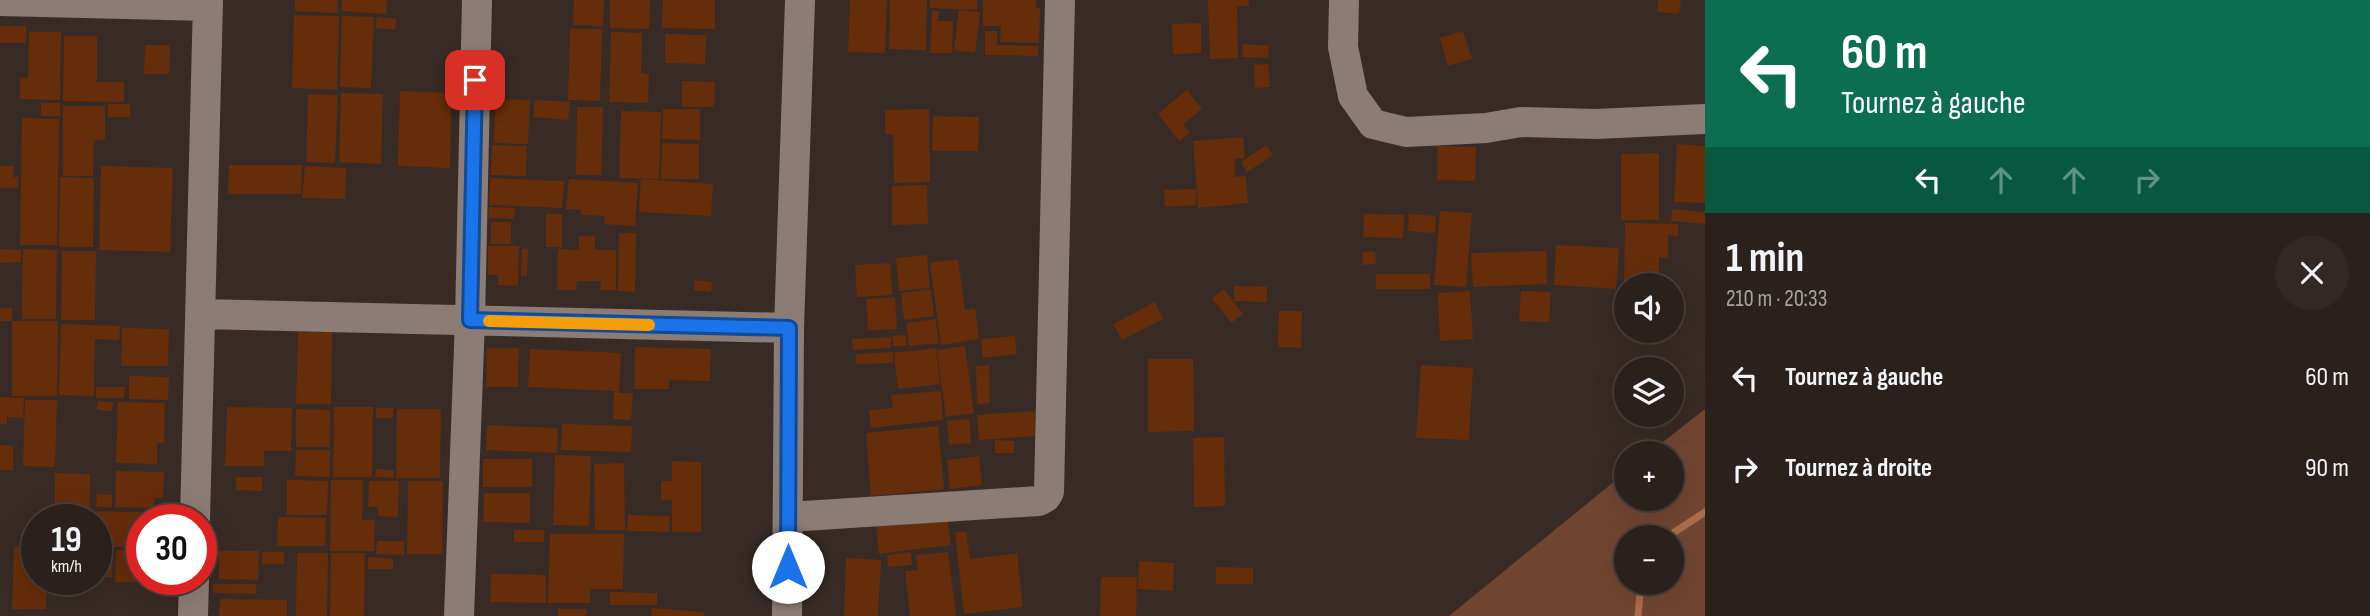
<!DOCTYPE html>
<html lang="fr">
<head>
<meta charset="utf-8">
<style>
  body { margin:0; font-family:"Sofia Sans Condensed",sans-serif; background:#322825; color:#f1f3f6; height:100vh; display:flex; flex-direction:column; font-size:26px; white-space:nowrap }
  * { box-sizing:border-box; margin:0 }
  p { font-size:23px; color:#a5a3a3 }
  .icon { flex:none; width:38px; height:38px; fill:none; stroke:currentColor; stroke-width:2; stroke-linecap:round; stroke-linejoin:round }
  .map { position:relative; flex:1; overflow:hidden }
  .drawer { display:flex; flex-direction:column; background:#2a201c; width:665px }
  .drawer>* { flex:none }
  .banner { background:#0b6e4f; color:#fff; overflow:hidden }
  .buttons { position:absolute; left:1614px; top:273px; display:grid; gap:14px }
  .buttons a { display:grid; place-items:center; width:70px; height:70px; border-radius:50%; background:#2a201c; box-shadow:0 7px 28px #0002,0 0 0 2px #463e3b; font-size:35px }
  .speed { position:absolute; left:21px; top:504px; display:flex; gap:14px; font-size:35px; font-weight:700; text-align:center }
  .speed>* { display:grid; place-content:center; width:91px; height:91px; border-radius:50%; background:#2a201c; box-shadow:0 7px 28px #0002,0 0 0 2px #463e3b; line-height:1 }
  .speed small { font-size:18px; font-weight:400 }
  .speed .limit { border:10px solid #d22; background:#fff; color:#111 }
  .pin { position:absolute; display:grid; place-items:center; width:60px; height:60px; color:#fff; margin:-30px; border-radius:14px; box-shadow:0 4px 10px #0006 }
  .me { position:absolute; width:77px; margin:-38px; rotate:0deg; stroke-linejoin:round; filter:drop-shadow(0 0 5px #0008) }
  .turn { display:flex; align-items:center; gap:24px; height:147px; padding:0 21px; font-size:32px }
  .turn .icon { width:91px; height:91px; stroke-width:2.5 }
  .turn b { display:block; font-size:49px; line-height:60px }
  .lanes { display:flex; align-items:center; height:66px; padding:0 21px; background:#0003; justify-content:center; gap:35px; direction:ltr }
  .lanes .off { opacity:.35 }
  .round { display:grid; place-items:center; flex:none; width:74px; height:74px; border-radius:37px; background:#322825 }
  .headline { display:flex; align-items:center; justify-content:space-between; height:119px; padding:0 21px }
  h1 { font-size:42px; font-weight:700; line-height:52px }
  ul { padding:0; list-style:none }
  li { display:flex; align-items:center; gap:21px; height:91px; padding:0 21px }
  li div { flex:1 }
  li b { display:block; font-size:26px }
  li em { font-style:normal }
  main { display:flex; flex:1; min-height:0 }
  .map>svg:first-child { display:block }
  .green { fill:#714631; fill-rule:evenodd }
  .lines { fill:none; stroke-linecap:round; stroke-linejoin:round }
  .stream { stroke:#ac6d4d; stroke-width:7 }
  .building { fill:#662d0b }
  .minor { stroke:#8b7d75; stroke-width:30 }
  .route-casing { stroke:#114b97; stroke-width:18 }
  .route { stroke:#1a73e8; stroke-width:12 }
  .slow { stroke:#f59e0b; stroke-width:12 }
</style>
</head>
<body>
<main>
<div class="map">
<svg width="1705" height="616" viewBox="0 0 1705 616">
  <rect width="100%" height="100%" fill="#382b25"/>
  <path class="green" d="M1705,409v207h-256l177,-144v27h45v-46h-22zM1626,537h45v46h-45z"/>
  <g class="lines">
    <path class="stream" d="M1667,537l38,-25
      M1638,616l3,-33"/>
  </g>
  <path class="building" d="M295,0h43l-1,13 -42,-2z
    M342,0h45l-1,14 -44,-3z
    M574,0h30l-1,26 -30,-1z
    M610,0h40l-1,29 -39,-1z
    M663,0h52v29l-53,-1z
    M850,0h37l-2,53 -37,-1z
    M890,0h37l-1,50 -37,-1z
    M930,0h47v10l-47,-2z
    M983,0h53v8h4l-1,35 -39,-1 1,-16h-18z
    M1208,0h41v6h-12l1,52 -28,1z
    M1658,0h23l-2,14 -22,-2z
    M959,10l21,2 -5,41 -21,-3z
    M932,11h7l-1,10h15l-1,32h-22z
    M294,15l45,1 -2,74 -45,-2z
    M342,16l32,1 -3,71 -31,-1z
    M377,17l19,2 -1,11 -20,-2z
    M1201,23v30l-28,1 -1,-30z
    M0,26h26v17h-26z
    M570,29h32l-2,72 -32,-1z
    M985,31h12v14l42,1 -1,10 -53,-1z
    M1463,31l9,28 -24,7 -8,-28z
    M29,32h32l-1,68 -40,-1v-21h8z
    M611,32l31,1 -1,40 8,1 -1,29 -39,-1z
    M665,34l41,1 -1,29 -40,-1z
    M64,36h33v46h27v20l-61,-1z
    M1243,44l26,2 -1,12 -26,-1z
    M145,45h25l-1,29h-25z
    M1268,64l2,23 -15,1 -1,-23z
    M682,81l33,1 -1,25h-32z
    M1187,90l15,19 -19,15 7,9 -11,8 -21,-27z
    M400,91l51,2 -1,75 -52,-2z
    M341,93l42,1 -2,70 -42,-2z
    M308,94l30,1 -3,68 -29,-1z
    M495,99l35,1 -2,44 -34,-1z
    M535,100l35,2 -2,18 -35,-3z
    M41,103h19v13h-19z
    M108,104h22v13h-22z
    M63,106h42v34l-11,1 -1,35h-30z
    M577,107h26l-2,68h-25z
    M663,109h37v31l-38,-1z
    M929,109l1,73 -36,1 -1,-49h-8v-24z
    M621,111l40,1 -2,67 -40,-1z
    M933,116l46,1 -1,34h-46z
    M22,118l37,1 -2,126h-37z
    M1243,137l2,21 -11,1 1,18 11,-1 2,27 -50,5 -5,-67z
    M662,143l37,1v35h-38z
    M1677,144l28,2v57l-31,-1z
    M492,145l35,1 -1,30 -35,-1z
    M1266,145l7,10 -26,17 -6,-10z
    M1438,146l38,1 -1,34 -38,-1z
    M1659,153v67h-38v-66z
    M229,165h73l-1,29h-73z
    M0,166h14l-1,11h5v11h-18z
    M101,166l72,2 -3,84 -71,-2z
    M305,166l41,2 -1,31 -43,-1z
    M60,177l34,1 -1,69h-34z
    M490,178l74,3 -2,27 -73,-3z
    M569,179l69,4 -3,43 -31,-2 1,-8 -24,-1v-5l-15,-1z
    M641,179l72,5 -2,32 -72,-4z
    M927,185l1,39 -36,1v-39z
    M1196,189v16l-31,2 -1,-17z
    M489,207l26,1 -1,11 -26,-1z
    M1672,209l33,3v12l-34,-3z
    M1440,211l32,2 -6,74 -32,-2z
    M546,214h16v33h-16z
    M1364,214l40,1 -1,23 -40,-1z
    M1409,214l27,2 -1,17 -27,-2z
    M491,222h20v22h-20z
    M1625,223l53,1v12l-10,-1v23l-9,-1v28h-35z
    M619,233h17l-1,59 -17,-1z
    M579,236h16v14h21v40h-16l1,-9h-24l-1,9h-19l1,-41 21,1z
    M1556,245l63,3 -3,41 -62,-4z
    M488,246h31l-1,40 -20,-1v-10h-10z
    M522,248l6,1 -1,27h-6z
    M0,249l21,1v12l-21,1z
    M23,249l34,1 -1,69h-34z
    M62,251h34l-1,69h-34z
    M1375,251l1,13 -13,1 -1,-13z
    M1546,251l1,33 -74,3 -2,-34z
    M927,255l3,33 -31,3 -3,-33z
    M958,259l7,51 10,-2 4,31 -38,6 -11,-82z
    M890,263l2,32 -35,2 -2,-32z
    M1376,274h54v15h-54z
    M695,280l17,2 -1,10 -17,-2z
    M1234,286l33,1v15l-33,-1z
    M931,289l3,27 -30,4 -3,-27z
    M1224,289l19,25 -12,9 -19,-25z
    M1470,291l3,48 -33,2 -2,-48z
    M1521,291l30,1 -2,30 -30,-1z
    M895,297l2,32 -29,1 -2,-31z
    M1155,302l8,17 -41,21 -9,-16z
    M0,308h12v13h-12z
    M1279,311h23l-1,37 -23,-1z
    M936,319l3,24 -30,3 -3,-23z
    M12,321h46l-1,75h-45z
    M61,324l59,2 -1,14 -24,-1 -1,57 -35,-1z
    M122,328l47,1 -1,37h-47z
    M298,332h34l-1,72h-35z
    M906,335v11h-13l-1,-10z
    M1015,336l2,18 -34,4 -2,-19z
    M891,337v11l-38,2 -1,-11z
    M965,346l9,67 -28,4 -9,-67z
    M635,347l76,2 -1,32 -41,-1v9h-35z
    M487,348h32l-1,39h-32z
    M936,348l4,36 -42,5 -4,-36z
    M530,349l91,4 -2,40h14l-2,27 -18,-1 1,-28 -86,-4z
    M893,352v11l-37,1v-10z
    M1148,359h45l1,72 -46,1z
    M989,365l1,38 -13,1 -1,-38z
    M1421,365l52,3 -4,72 -53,-2z
    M129,376l40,1 -1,23 -39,-1z
    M96,387h29l-1,11h-28z
    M941,391l2,29 -72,8 -2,-18 24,-2 -2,-13z
    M0,397l24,1 -1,20 -16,-1v7h-7z
    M25,400h32l-2,67 -32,-1z
    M98,401l15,1 -1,9 -15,-1z
    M118,402l47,1 -1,40h-7v21l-41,-1z
    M227,407l65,1 -1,43h-27v15h-39z
    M334,407h39l-1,70h-39z
    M376,408h17v10h-17z
    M296,409l34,1v37h-34z
    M397,409h44l-1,69h-44z
    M1034,411l2,25 -57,4 -2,-25z
    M969,419l2,24 -22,2 -2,-24z
    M562,424l70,2 -1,26 -70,-2z
    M487,425l71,3 -1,25 -71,-3z
    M938,426l6,63 -73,7 -5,-63z
    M1224,437l1,69 -31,1 -1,-69z
    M995,440l19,1v12h-19z
    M0,445l13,1v24h-13z
    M296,450h34v27l-35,-1z
    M555,455l36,1 -2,70 -36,-1z
    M979,456l3,29 -32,4 -3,-29z
    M483,459h49v28h-49z
    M672,461l29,1v70h-29v-32h-11v-19h11z
    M624,463l1,67h-30l-1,-66z
    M376,469l18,1v8l-19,-1z
    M116,471l48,1 -1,26h-9v10l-39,-1z
    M55,473l35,1 -1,46h-34z
    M236,477h26v14l-26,-1z
    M287,480l41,1 -1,34h-40z
    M331,480h32l-1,40h13l-1,31h-44z
    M369,481h30l-1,36 -20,-1v-9h-10z
    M408,481h35l-1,73h-35z
    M484,493h46v30l-47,-1z
    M97,494l15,1v12h-16z
    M97,511l65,2 -1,7h-19v27h-29l-1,30h-16z
    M628,515l42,1 -1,16 -42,-1z
    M947,516l4,29 -72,9 -3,-30z
    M278,517l48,1 -1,28h-48z
    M514,530h30v12h-30z
    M966,531l4,28 47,-6 6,54 -59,7 -9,-81z
    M550,534h74l-1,55h-33v14h-42z
    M377,541h27v14l-28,-1z
    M14,547h23v32h10l-1,30h-34z
    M116,550h26v29h22v4l-49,-1z
    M219,551h40l-1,29 -39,-1z
    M262,552h22v12h-22z
    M911,552l1,13 -24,2 -1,-12z
    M948,552l8,64h-46l-5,-45 13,-1 -2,-15z
    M297,553h31l-1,63h-31z
    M331,553h34l-1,63h-34z
    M368,557l25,2v10h-25z
    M846,558l35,2 -3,56h-34z
    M1139,561l35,2 -1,28 -35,-2z
    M1216,567l37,1v16h-37z
    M491,574l55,1v28l-56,-1z
    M1101,577h36l-1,39h-36z
    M213,584h43v10l-43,-1z
    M610,592l47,1v12h-47z
    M220,599l67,1v16h-68z
    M652,608l52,4v4h-53z
    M558,609h29l-1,7h-28z"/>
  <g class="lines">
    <path class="minor" d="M1344,0l-1,47 10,49 20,28 33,8 80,-4 35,-6 75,2 109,-5
      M0,1l208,5
      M201,314l588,14
      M788,517l251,-16 7,-4 3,-5 11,-492
      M195,520l13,-520
      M193,616l1,-37
      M459,616l11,-296 7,-320
      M787,616l2,-288 11,-328"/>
  </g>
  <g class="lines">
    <defs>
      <path id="route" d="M475,80l-5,240 319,8 -1,239"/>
    </defs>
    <use href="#route" class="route-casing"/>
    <use href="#route" class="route"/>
    <path class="slow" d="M489,321l160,4"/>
  </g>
</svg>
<div class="buttons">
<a><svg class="icon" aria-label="sound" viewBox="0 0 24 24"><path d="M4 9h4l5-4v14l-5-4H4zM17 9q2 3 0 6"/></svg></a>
<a><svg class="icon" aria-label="layers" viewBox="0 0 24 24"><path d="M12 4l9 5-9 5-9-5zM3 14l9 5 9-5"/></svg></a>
<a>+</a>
<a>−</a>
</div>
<div class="speed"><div>19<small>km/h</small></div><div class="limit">30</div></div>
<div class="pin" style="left:475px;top:80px;background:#d93025"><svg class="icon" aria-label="arrive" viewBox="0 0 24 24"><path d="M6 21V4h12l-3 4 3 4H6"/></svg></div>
<svg class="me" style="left:788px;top:567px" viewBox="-20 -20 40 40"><circle r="19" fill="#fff"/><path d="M0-13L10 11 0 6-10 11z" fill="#1a73e8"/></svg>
</div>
<section class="drawer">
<div class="banner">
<div class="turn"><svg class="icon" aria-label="left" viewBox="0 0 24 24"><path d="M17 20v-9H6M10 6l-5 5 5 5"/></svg><div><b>60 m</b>Tournez à gauche</div></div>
<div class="lanes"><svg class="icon" aria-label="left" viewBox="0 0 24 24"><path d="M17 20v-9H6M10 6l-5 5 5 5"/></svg><svg class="icon off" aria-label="ahead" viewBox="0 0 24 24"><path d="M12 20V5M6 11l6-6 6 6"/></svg><svg class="icon off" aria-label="ahead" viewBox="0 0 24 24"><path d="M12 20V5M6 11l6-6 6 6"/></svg><svg class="icon off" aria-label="right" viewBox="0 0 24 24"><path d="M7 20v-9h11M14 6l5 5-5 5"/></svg></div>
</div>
<div class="headline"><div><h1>1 min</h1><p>210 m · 20:33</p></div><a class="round"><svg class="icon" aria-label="close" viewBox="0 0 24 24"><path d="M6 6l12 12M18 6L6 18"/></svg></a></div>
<ul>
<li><svg class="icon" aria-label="left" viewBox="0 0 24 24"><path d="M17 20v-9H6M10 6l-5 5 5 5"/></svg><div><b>Tournez à gauche</b></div><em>60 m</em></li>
<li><svg class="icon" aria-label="right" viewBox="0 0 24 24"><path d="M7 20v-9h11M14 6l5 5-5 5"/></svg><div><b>Tournez à droite</b></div><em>90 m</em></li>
</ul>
</section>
</main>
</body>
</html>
